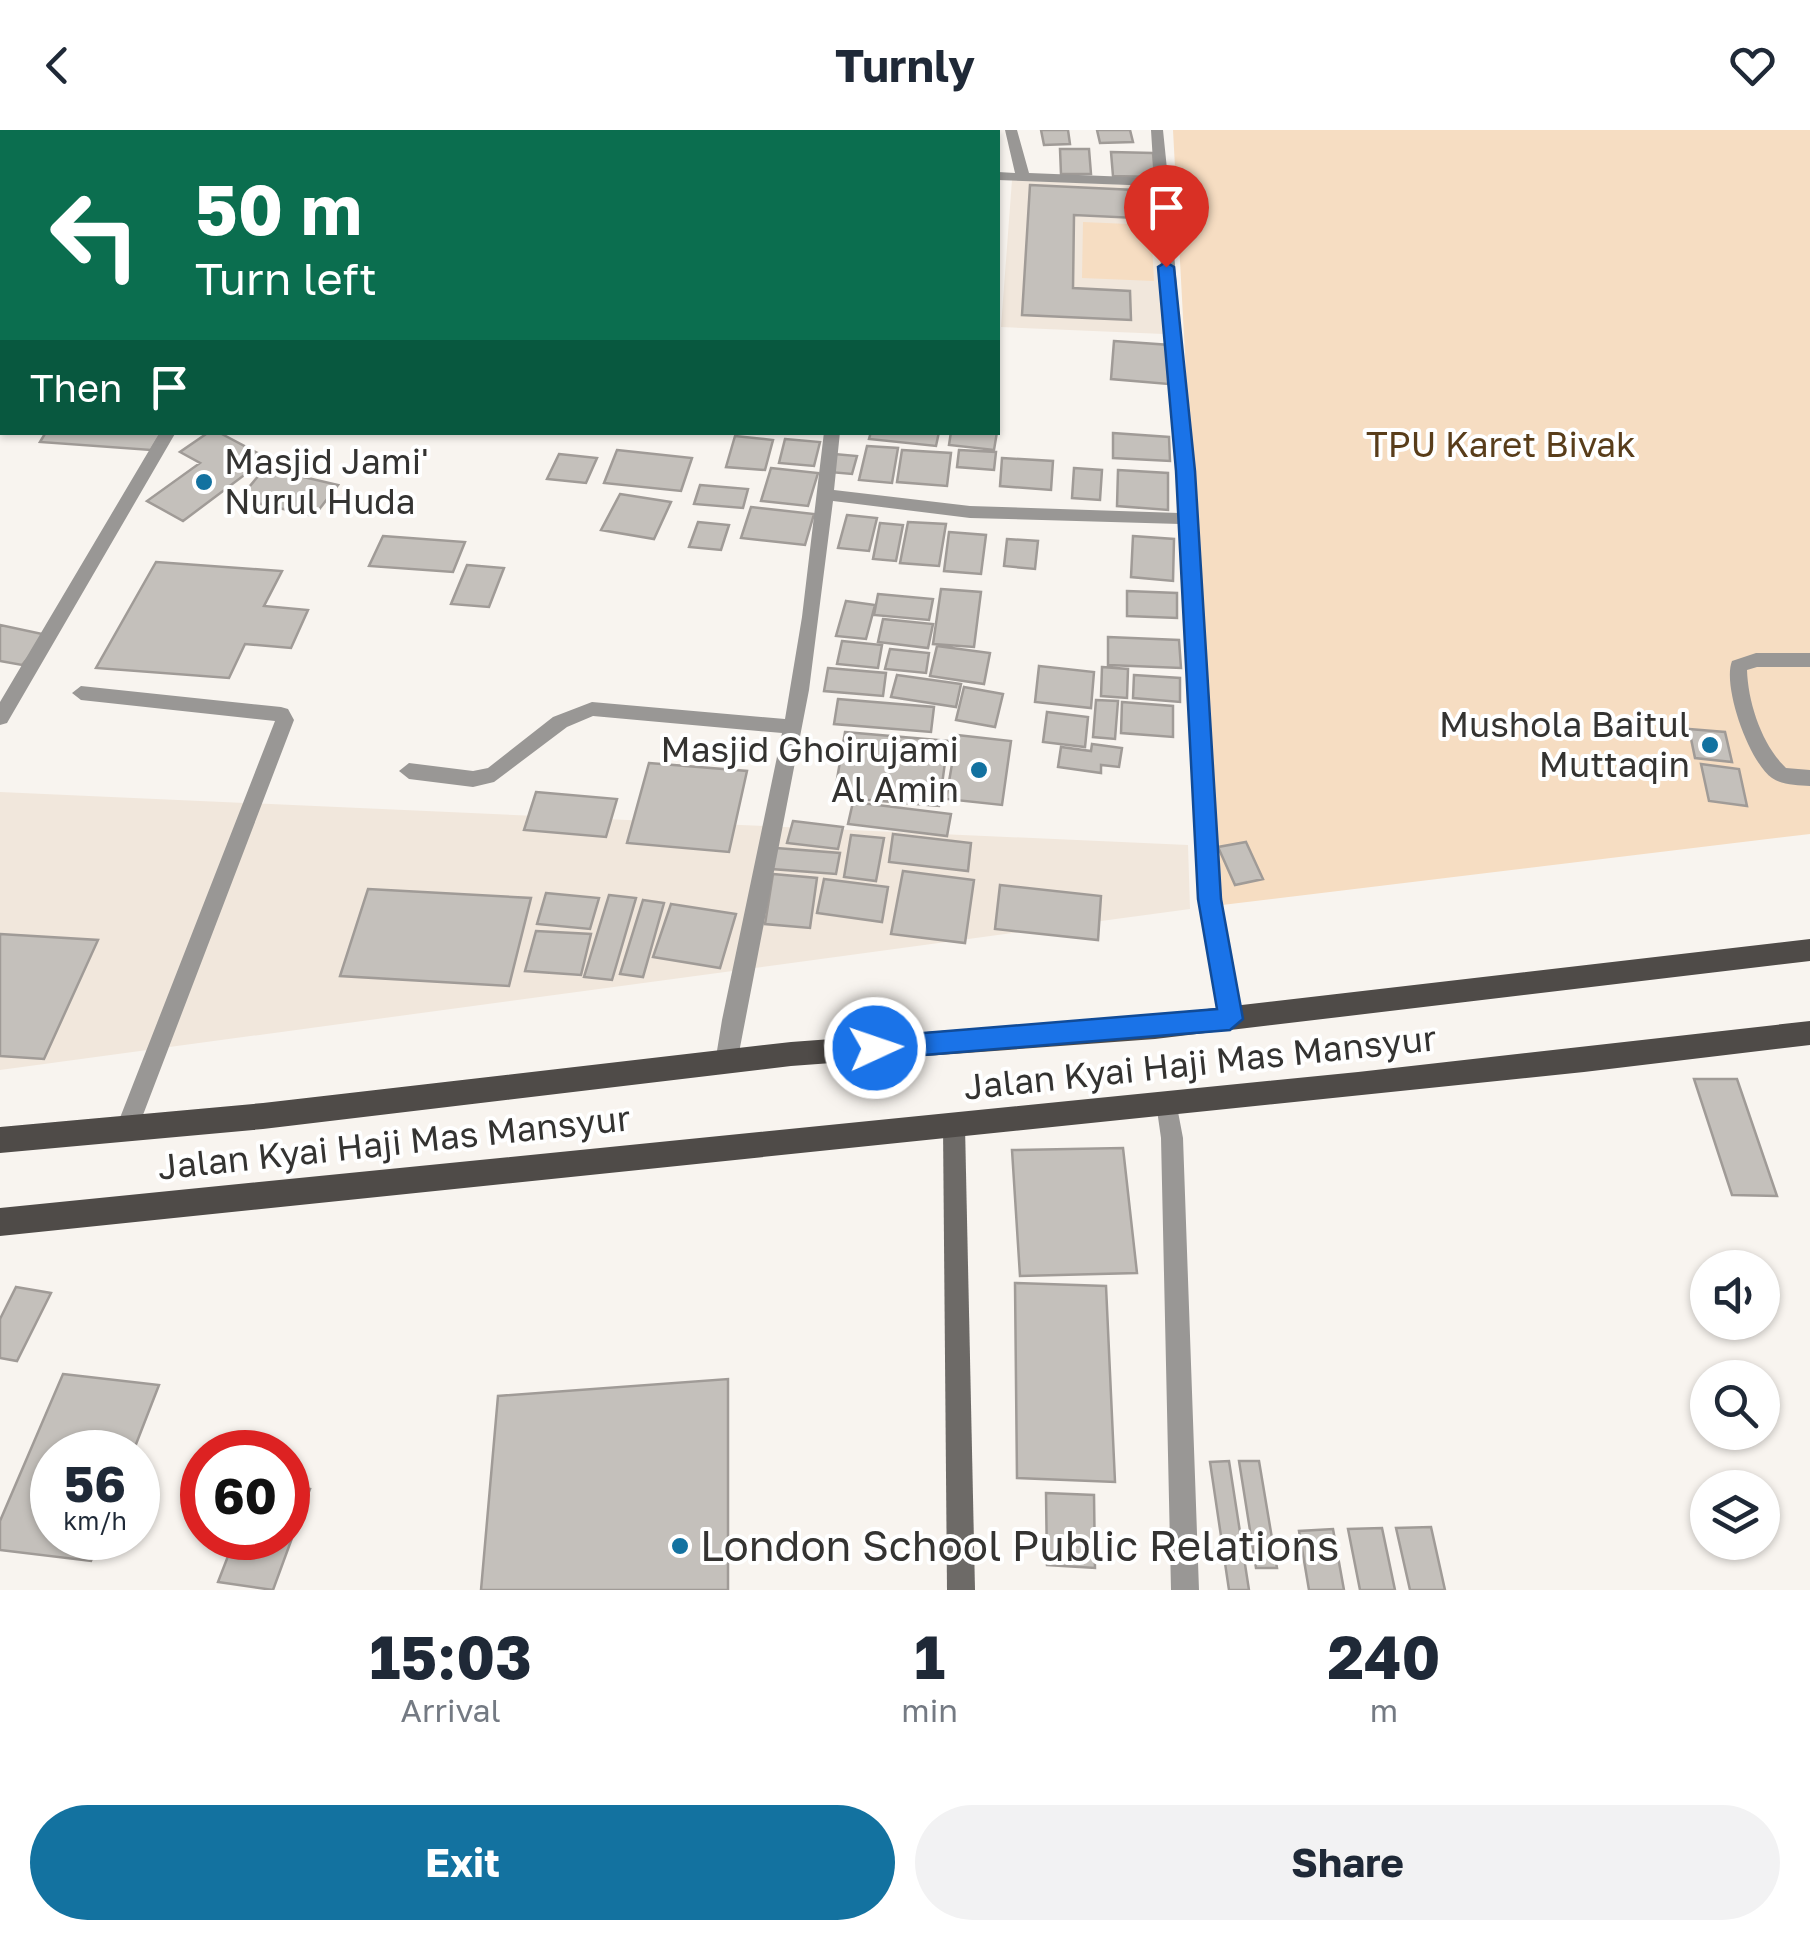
<!DOCTYPE html>
<html lang="en">
<head>
<meta charset="utf-8">
<style>
  body { margin:0; font-family:"Golos Text",sans-serif; background:#f2f2f3; color:#1f2937; height:100vh; display:flex; flex-direction:column; font-size:38px; white-space:nowrap }
  * { box-sizing:border-box; margin:0 }
  p { font-size:32px; color:#747a83 }
  .icon { flex:none; width:55px; height:55px; fill:none; stroke:currentColor; stroke-width:2; stroke-linecap:round; stroke-linejoin:round }
  .map { position:relative; height:1460px; overflow:hidden }
  .details { display:flex; flex-direction:column; background:#fff; flex:1 }
  .details>* { flex:none }
  .hud { position:absolute; left:0px; top:0px; width:1000px; height:305px; box-shadow:0 2px 8px #0004; background:#0b6e4f; color:#fff; overflow:hidden }
  .buttons { position:absolute; left:1690px; top:1120px; display:grid; gap:20px }
  .buttons a { display:grid; place-items:center; width:90px; height:90px; border-radius:50%; background:#fff; box-shadow:0 2px 8px #0004; font-size:50px }
  .speed { position:absolute; left:30px; top:1300px; display:flex; gap:20px; font-size:50px; font-weight:700; text-align:center }
  .speed>* { display:grid; place-content:center; width:130px; height:130px; border-radius:50%; background:#fff; box-shadow:0 2px 8px #0004; line-height:1 }
  .speed small { font-size:25px; font-weight:400 }
  .speed .limit { border:15px solid #d22; background:#fff; color:#111 }
  .pin { position:absolute; display:grid; place-items:center; width:85px; height:85px; color:#fff; margin:-102px -42px; border-radius:50% 50% 50% 0; rotate:-45deg; box-shadow:0 0 10px #0007 }
  .pin .icon { rotate:45deg }
  .me { position:absolute; width:110px; margin:-55px; rotate:87deg; stroke-linejoin:round; filter:drop-shadow(0 0 8px #0008) }
  .turn { display:flex; align-items:center; gap:35px; height:210px; padding:0 30px; font-size:45px }
  .turn .icon { width:130px; height:130px; stroke-width:2.5 }
  .turn b { display:block; font-size:70px; line-height:85px }
  .then { display:flex; align-items:center; height:95px; padding:0 30px; background:#0003; gap:20px; font-size:38px }
  .eta { display:flex; justify-content:space-evenly; align-items:center; height:170px; text-align:center }
  .eta b { font-size:60px; font-weight:700; line-height:70px }
  .button { display:flex; gap:20px; margin-top:auto; padding:20px 30px }
  .button a { flex:1; height:115px; border-radius:60px; background:#1372a0; color:#fff; font-size:40px; font-weight:700; line-height:115px; text-align:center }
  .button a+a { background:#f2f2f3; color:#1f2937 }
  header { display:flex; justify-content:space-between; align-items:center; height:130px; padding:0 30px; background:#fff; font-size:45px; font-weight:700 }
  .map>svg:first-child { display:block }
  .built { fill:#f1e7dc }
  .green { fill:#f6ddc2 }
  .building { fill:#c4c0bb; stroke:#a09b97; stroke-width:2.5 }
  .lines { fill:none; stroke-linecap:round; stroke-linejoin:round }
  .lane { fill:#999795; fill-rule:evenodd }
  .street { fill:#999795; fill-rule:evenodd }
  .secondary { fill:#6d6a67; fill-rule:evenodd }
  .primary { fill:#4f4b48; fill-rule:evenodd }
  .route { fill:#1a73e8; stroke:#114b97; stroke-width:2.5 }
  .poi-dot { fill:#1372a0; stroke:#fff; stroke-width:4 }
  .labels { text-anchor:middle; stroke-width:8; stroke-linejoin:round; paint-order:stroke }
  .park-label { font-size:35px; fill:#593d1a; stroke:#fff }
  .poi-label { font-size:35px; fill:#343331; stroke:#fff; text-anchor:end }
  .street-label { font-size:35px; fill:#343331; stroke:#fff }
  .near-poi-label { font-size:42px; fill:#343331; stroke:#fff; text-anchor:start }
</style>
</head>
<body>
<header><svg class="icon" aria-label="back" viewBox="0 0 24 24"><path d="M15 5l-7 7 7 7"/></svg>Turnly<svg class="icon" aria-label="heart" viewBox="0 0 24 24"><path d="M12 20l-8-8c-3-5 5-10 8-4 3-6 11-1 8 4z"/></svg></header>
<div class="map">
<svg width="1810" height="1460" viewBox="0 0 1810 1460">
  <rect width="100%" height="100%" fill="#f8f4ef"/>
  <path class="built" d="M1012,50l147,6 5,148 -163,-7z
    M0,662l1188,53 2,64 -1190,161z"/>
  <path class="green" d="M1173,0h637v704l-588,71 -25,-326z
    M1083,92l68,3 3,56 -72,-3z"/>
  <path class="building" d="M1041,0h27l2,14 -26,1z
    M1097,0h33l3,12 -33,1z
    M1060,19h29l2,25h-30z
    M1111,22l42,1 2,24 -42,-1z
    M1030,55l105,5 1,28 -62,-3 -1,73 57,3 1,29 -109,-5z
    M1114,211l56,4 -2,39 -57,-5z
    M46,302h116l-11,18 -111,-8z
    M209,302h9l49,26 -84,63 -36,-20 53,-38 -20,-11z
    M871,302h68l-3,14 -67,-7z
    M951,302h46l-3,18 -45,-5z
    M1113,303l56,4 1,24 -57,-3z
    M735,306l38,4 -8,30 -39,-3z
    M785,309l35,3 -6,24 -35,-3z
    M867,316l31,2 -6,35 -33,-3z
    M617,320l75,8 -11,33 -77,-8z
    M902,320l49,3 -4,33 -50,-4z
    M959,320l37,2 -2,18 -37,-3z
    M559,324l38,4 -11,25 -39,-4z
    M834,324l23,2 -5,18 -23,-2z
    M1002,328l51,3 -2,29 -51,-4z
    M265,338l73,17 -24,31 -75,-17z
    M771,338l47,5 -10,33 -47,-5z
    M1074,338l28,2 -2,30 -28,-2z
    M1118,340l50,3v37l-51,-4z
    M700,355l48,4 -5,19 -49,-4z
    M620,364l51,8 -17,37 -53,-9z
    M751,377l63,7 -9,31 -64,-7z
    M847,385l30,3 -8,33 -31,-3z
    M698,392l31,3 -8,25 -32,-3z
    M908,392l38,2 -7,42 -39,-3z
    M880,393l23,2 -7,36 -23,-2z
    M949,402l37,3 -5,39 -37,-3z
    M383,406l82,6 -12,30 -84,-6z
    M1133,406l41,3 -1,42 -42,-4z
    M1007,409l31,2 -3,28 -31,-3z
    M156,432l126,9 -18,35 44,4 -17,38 -46,-4 -16,34 -133,-10z
    M467,435l37,3 -15,39 -38,-3z
    M941,459l40,3 -7,55 -41,-3z
    M1127,461l50,2v25l-50,-2z
    M878,464l55,5 -4,21 -55,-5z
    M846,471l29,4 -9,34 -30,-3z
    M883,489l50,5 -5,24 -50,-6z
    M0,495l47,10 -25,30 -22,-4z
    M1108,507l71,3 2,28 -73,-3z
    M842,511l40,4 -4,23 -41,-4z
    M937,516l53,7 -6,31 -54,-8z
    M890,519l39,4 -3,20 -41,-4z
    M1039,536l55,6 -3,36 -56,-6z
    M1102,537l26,2 -1,29 -26,-2z
    M828,538l58,5 -3,23 -59,-5z
    M897,545l64,9 -5,23 -65,-10z
    M1134,545l46,3v24l-47,-4z
    M964,557l39,7 -8,33 -39,-7z
    M838,569l96,8 -3,25 -97,-8z
    M1096,570l22,1 -3,38 -22,-2z
    M1122,572l51,4v31l-52,-4z
    M1047,582l41,5 -3,30 -42,-5z
    M1689,599l36,3 7,30 -37,-4z
    M845,602l103,9 -9,65 -105,-9z
    M957,605l54,6 -9,64 -56,-6z
    M1092,614l30,4 -3,19 -18,-2v8l-43,-6 3,-20 30,4z
    M649,633l98,8 -18,81 -102,-9z
    M1701,634l38,5 8,37 -38,-5z
    M536,662l81,7 -11,38 -82,-7z
    M853,672l98,12 -4,22 -99,-12z
    M793,691l50,6 -5,22 -51,-6z
    M893,704l78,9 -3,28 -79,-9z
    M851,705l33,3 -8,43 -32,-4z
    M1246,712l17,37 -28,6 -17,-38z
    M776,718l64,5 -4,21 -64,-5z
    M903,741l71,9 -9,63 -74,-9z
    M773,744l44,4 -7,50 -45,-4z
    M824,749l64,8 -6,35 -65,-9z
    M1000,755l101,11 -3,44 -103,-11z
    M368,759l163,9 -22,88 -169,-10z
    M546,763l53,5 -9,31 -53,-5z
    M609,765l27,3 -24,82 -28,-3z
    M643,770l21,3 -21,74 -23,-3z
    M671,774l65,10 -16,54 -67,-11z
    M536,801l55,3 -10,41 -56,-4z
    M0,804l98,6 -54,119 -44,-3z
    M1694,949h43l40,117 -45,-1z
    M1123,1018l14,125 -117,3 -8,-126z
    M1015,1153l91,3 9,196 -98,-4z
    M16,1157l35,6 -34,68 -17,-3v-39z
    M63,1244l96,11 -26,67h-81v86h48l-9,23 -91,-11v-29z
    M728,1249v211h-247l17,-194z
    M1229,1331l20,129h-20l-19,-128z
    M1239,1331h20l18,107h-21z
    M288,1355l22,4 -37,101 -55,-8 17,-44h53z
    M1046,1363l48,2 1,73 -48,-3z
    M1431,1397l14,63h-35l-14,-62z
    M1382,1398l13,62h-35l-12,-61z
    M1333,1399l11,61h-35l-10,-59z"/>
  <g class="lines">
    <path class="lane" d="M1756,523h54v14h-53l-10,3c1,33 15,75 39,98l24,2v16c-13,-1 -28,-1 -38,-8 -23,-16 -50,-92 -40,-117z
      M81,556l200,21 7,2 6,11 -156,408 -3,7 -8,3 -8,-3 -3,-7 159,-407 -194,-21 -9,-7z
      M1167,963l8,3 8,42 16,452h-28l-10,-452 -5,-35 3,-7z"/>
    <path class="street" d="M859,0h12l1,2h-13z
      M1005,0h12l12,43 125,5 -3,-48h12l5,49 3,3 -3,3 25,286 26,428 22,120 -3,7 -8,2 -8,-2 -3,-7 -20,-120 -19,-375 -210,-6 -137,-17 -24,189 -72,373 -3,7 -8,3 -8,-3 -3,-7 7,-43 60,-287 -189,-17 -26,11 -73,55 -21,5 -64,-8 -10,-8 10,-8 64,8 15,-3 65,-51 39,-15 193,17 17,-102 22,-185h16l-6,58 136,16 209,7 -24,-327 -157,-6v-8l17,1z
      M160,302h16l-169,291 -7,2v-23z"/>
    <path class="secondary" d="M954,986l8,3 3,7 10,464h-28l-4,-464 3,-7z"/>
    <path class="primary" d="M1810,809v22l-655,78 -364,27 -528,63 -263,24v-26l263,-24 528,-61 364,-27z
      M1810,891v24l-226,27 -1584,164v-28l1358,-136z"/>
  </g>
  <path class="route" d="M1166,132l8,5 21,204 26,428 22,120 -13,11 -355,29 -9,-3 -3,-8 12,-11 342,-28 -19,-110 -22,-428 -18,-204z"/>
  <g class="poi-dot">
    <circle cx="204" cy="352" r="10"/>
    <circle cx="1710" cy="615" r="10"/>
    <circle cx="979" cy="640" r="10"/>
    <circle cx="680" cy="1416" r="10"/>
  </g>
  <g class="labels">
    <g class="park-label">
      <text x="1501" y="327">TPU Karet Bivak</text>
    </g>
    <g class="poi-label">
      <text x="224" y="344" text-anchor="start">Masjid Jami'<tspan x="224" dy="40">Nurul Huda</tspan></text>
      <text x="1690" y="607">Mushola Baitul<tspan x="1690" dy="40">Muttaqin</tspan></text>
      <text x="959" y="632">Masjid Ghoirujami<tspan x="959" dy="40">Al Amin</tspan></text>
    </g>
    <g class="street-label">
      <text transform="translate(1200 933) rotate(-6)" y="12">Jalan Kyai Haji Mas Mansyur</text>
      <text transform="translate(394 1013) rotate(-6)" y="12">Jalan Kyai Haji Mas Mansyur</text>
    </g>
    <g class="near-poi-label">
      <text x="700" y="1431">London School Public Relations</text>
    </g>
  </g>
</svg>
<div class="buttons">
<a><svg class="icon" aria-label="sound" viewBox="0 0 24 24"><path d="M4 9h4l5-4v14l-5-4H4zM17 9q2 3 0 6"/></svg></a>
<a><svg class="icon" aria-label="search" viewBox="0 0 24 24"><circle cx="10" cy="10" r="6"/><path d="M15 15l6 6"/></svg></a>
<a><svg class="icon" aria-label="layers" viewBox="0 0 24 24"><path d="M12 4l9 5-9 5-9-5zM3 14l9 5 9-5"/></svg></a>
</div>
<div class="speed"><div>56<small>km/h</small></div><div class="limit">60</div></div>
<div class="pin" style="left:1166px;top:137px;background:#d93025"><svg class="icon" aria-label="arrive" viewBox="0 0 24 24"><path d="M6 21V4h12l-3 4 3 4H6"/></svg></div>
<svg class="me" style="left:875px;top:918px" viewBox="-20 -20 40 40"><circle r="17" fill="#1a73e8" stroke="#fff" stroke-width="3"/><path d="M0-11L8 9 0 5-8 9z" fill="#fff"/></svg>
<div class="hud">
<div class="turn"><svg class="icon" aria-label="left" viewBox="0 0 24 24"><path d="M17 20v-9H6M10 6l-5 5 5 5"/></svg><div><b>50 m</b>Turn left</div></div>
<div class="then">Then<svg class="icon" aria-label="arrive" viewBox="0 0 24 24"><path d="M6 21V4h12l-3 4 3 4H6"/></svg></div>
</div>
</div>
<section class="details">
<div class="eta">
<div><b>15:03</b><p>Arrival</p></div>
<div><b>1</b><p>min</p></div>
<div><b>240</b><p>m</p></div>
</div>
<div class="button"><a>Exit</a><a>Share</a></div>
</section>
</body>
</html>
